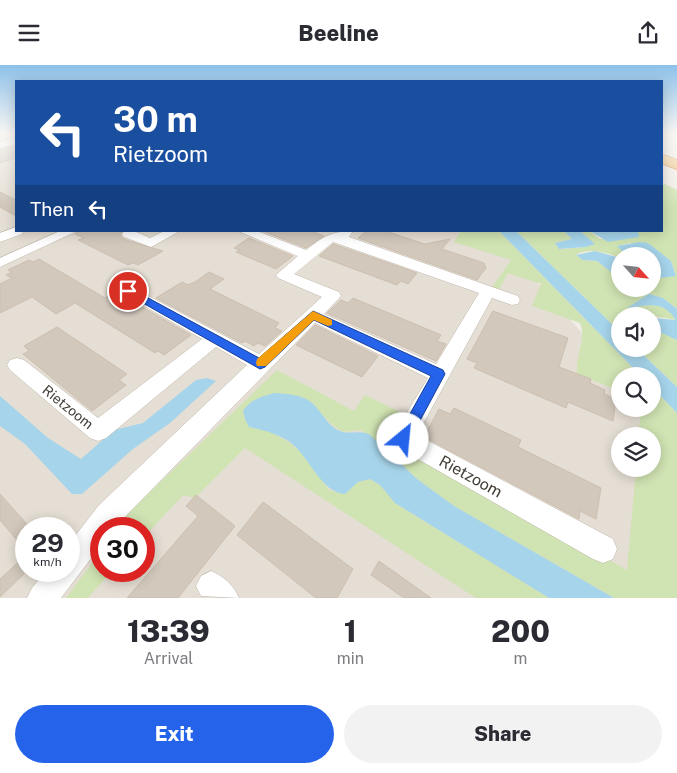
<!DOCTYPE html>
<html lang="en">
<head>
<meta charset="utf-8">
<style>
  body { margin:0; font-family:"Public Sans",sans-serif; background:#f2f2f3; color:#2b2b33; height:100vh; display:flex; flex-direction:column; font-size:19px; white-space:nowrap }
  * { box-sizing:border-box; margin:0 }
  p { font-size:16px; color:#7c7c81 }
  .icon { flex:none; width:28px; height:28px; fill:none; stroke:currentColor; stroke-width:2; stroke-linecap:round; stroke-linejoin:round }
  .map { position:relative; height:533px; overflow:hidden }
  .panel { display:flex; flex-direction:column; background:#fff; flex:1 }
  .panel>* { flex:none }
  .hud { position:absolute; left:15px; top:15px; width:648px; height:152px; border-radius:0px; box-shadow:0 2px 12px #0003; background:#1a4fa0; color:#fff; overflow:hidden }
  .needle { width:32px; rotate:117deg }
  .buttons { position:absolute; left:611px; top:182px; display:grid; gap:10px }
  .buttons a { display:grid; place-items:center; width:50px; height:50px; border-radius:50%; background:#fff; box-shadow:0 2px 12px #0003; font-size:25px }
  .speed { position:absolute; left:15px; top:452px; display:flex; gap:10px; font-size:25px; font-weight:700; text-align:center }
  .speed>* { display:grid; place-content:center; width:65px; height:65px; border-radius:50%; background:#fff; box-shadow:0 2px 12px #0003; line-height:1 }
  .speed small { font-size:12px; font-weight:400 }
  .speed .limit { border:8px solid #d22; background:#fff; color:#111 }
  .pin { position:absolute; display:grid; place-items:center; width:42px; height:42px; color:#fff; margin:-21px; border:2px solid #fff; border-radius:50%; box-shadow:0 1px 5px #0007 }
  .me { position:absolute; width:55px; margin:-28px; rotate:28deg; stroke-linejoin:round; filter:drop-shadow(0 0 4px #0008) }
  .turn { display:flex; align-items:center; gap:18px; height:105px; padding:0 15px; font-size:22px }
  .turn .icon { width:65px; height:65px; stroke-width:2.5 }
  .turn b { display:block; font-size:35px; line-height:42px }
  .then { display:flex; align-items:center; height:48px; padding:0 15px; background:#0003; gap:10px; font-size:19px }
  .eta { display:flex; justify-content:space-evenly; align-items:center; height:85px; text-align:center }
  .eta b { font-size:30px; font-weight:800; line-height:35px }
  .primary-button { display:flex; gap:10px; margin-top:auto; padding:10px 15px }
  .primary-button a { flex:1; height:58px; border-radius:30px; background:#2563eb; color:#fff; font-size:20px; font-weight:800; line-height:58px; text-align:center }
  .primary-button a+a { background:#f2f2f3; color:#2b2b33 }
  header { display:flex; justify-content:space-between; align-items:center; height:65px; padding:0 15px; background:#fff; font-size:22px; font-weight:800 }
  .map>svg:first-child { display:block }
  .residential { fill:#e5ded4; fill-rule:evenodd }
  .green { fill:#d0e3b2; fill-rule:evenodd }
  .water { fill:#a6d4ea }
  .building { fill:#d2c8bc; stroke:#ccbfb0 }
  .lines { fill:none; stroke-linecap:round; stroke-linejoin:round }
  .minor-casing { stroke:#bfb7ac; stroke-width:1 }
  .highway-casing { stroke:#d09041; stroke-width:2 }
  .minor { fill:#fff; fill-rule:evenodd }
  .highway { fill:#f2bc70; fill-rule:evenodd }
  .route { fill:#2563eb; stroke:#184099 }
  .slow { fill:#f59e0b }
  .labels { text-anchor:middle; stroke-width:4; stroke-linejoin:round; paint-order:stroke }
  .street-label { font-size:14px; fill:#433d36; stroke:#fff }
  .near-street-label { font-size:16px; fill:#433d36; stroke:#fff }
</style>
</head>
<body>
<header><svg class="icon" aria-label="menu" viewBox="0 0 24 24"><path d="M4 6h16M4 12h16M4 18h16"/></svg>Beeline<svg class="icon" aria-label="share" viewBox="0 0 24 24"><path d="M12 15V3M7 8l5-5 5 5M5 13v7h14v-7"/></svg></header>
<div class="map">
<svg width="677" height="533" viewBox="0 0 677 533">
  <rect width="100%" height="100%" fill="#f1ede6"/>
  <path class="residential" d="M0,69h16v97h476l128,145v33h29l28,189h-677zM620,371h32v33h-32zM26,464h43v42h-43zM101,464h43v42h-43z"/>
  <path class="green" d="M661,117l16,8v119l-14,-11 -14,-4 -20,13c22,-1 32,-8 48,13l-25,-4h-32v16l-104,-101h48l8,8 -17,4 6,6 25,-2 8,-3 -14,-13h10l10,8 38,-2v-6h23zM630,178h16l25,18 5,14 -23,4 -1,10h-32v-10l-23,-18 -14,-1 -7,-5c12,-8 32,-2 44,3l8,-3 -10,-9z
    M461,166h38l142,145h-21v15l-43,-17c-2,-17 10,-36 3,-51l-48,-17 9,-22 -33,-11 -9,16 -7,-2 19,-27 -57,-18z
    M653,261l1,3 23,11v47l-40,-38h15z
    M277,305l77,41 11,-16 45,22 -12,24 229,129 9,-101h16v-33h-14l3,-27h11l1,-21 24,25v185h-63l-160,-92 -37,-27 -56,-49 -18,2 -12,-8 -21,-23 -60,26 21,5 18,10 15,13 25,35 16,4 13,-12 12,-3 10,6 15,18 154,95h-73l-231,-150 -50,50 -12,-3 -39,42v-8h-27l10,-15z
    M101,486v20h11l-24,27h-22z"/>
  <path class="water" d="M499,166h17l104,101v17h17l40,38v26l-24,-25 -1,-12h-11z
    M564,166h16l15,13 -9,3 -27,2 -4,-6 17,-4z
    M590,166h48l1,6 -31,5z
    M640,177l8,1 23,18 5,15 -23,3 -1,-23h-24l-11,-10z
    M595,186l25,7v21l-23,-18 -14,-1 -7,-5z
    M649,229l14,4 14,11v31l-24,-11v-11l23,2c-13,-20 -27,-15 -49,-12z
    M207,313l9,3 -46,42 -37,26 -51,45h-10l-47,-50 -25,-18v-30l48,42 33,21 33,-29 29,-7 53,-43z
    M274,328c13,1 23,1 34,7 13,8 19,28 35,32 9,2 16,-2 26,2l48,45 37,27 160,92h-65l-154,-95 -15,-18 -10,-6 -12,3 -13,12c-24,-1 -36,-38 -55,-52 -12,-8 -27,-12 -41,-15l-4,-8 -2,-8c8,-12 18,-14 31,-18z"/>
  <path class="building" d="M16,81v12l-16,5v-13z
    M0,127l16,8v16l-16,-9z
    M79,166h43l-2,4 3,4 40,12 -25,14 -5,-2 -5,2 -50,-25 6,-2 -9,-4z
    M263,166h48l13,5 -18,12z
    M366,166h19l40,13 25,-5 -8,10 42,14 2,5 -9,12 -119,-42z
    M249,173l44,18 -17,13 -40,-17 4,-2 -6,-2z
    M333,179l84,29 -9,11 -7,-3 -4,4 -78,-29z
    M39,194l66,39 9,-6 7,3 70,40 -27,20 -6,-4 -3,2 -80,-50 -19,11 -24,-17 -32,16v-29l12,-6 -6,-3 6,-3 -4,-2 21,-10 4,2z
    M209,207l15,7 -14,10 69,34 -4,5 7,3 -17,15 -7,-3 -4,3 -9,-5 -3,2 -86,-45 26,-16 6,3 7,-3z
    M353,233l88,37 -4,6 9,3 -10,17 -109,-48 14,-13 7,3z
    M493,246l75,27 -9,29 32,12 -1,4 15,7 -1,4 12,5 -3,22 -45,-19 -2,6 -92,-40 3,-5 -10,-4z
    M315,260l63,31 -16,21 -66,-32z
    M57,262l70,47 -8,6 7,5 -34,26 -69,-57 6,-3 -5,-5z
    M454,343l67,32 -3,7 83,41 -5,31 -16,-8 -1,8 -155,-82 15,-28 11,5z
    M0,429l26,29v28l-26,-31z
    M196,430l39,31 -57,72h-51l71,-82 -12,-10z
    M263,437l90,67 -16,29h-21l-79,-63z
    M26,490v17l-26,25v-18z
    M379,496l52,37h-27l-33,-23z"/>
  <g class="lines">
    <defs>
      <path id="minor" d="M16,73v6l-16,4v-6z
        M16,162v4h7l-1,3 -22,8v-9z
        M60,166h17l-77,36v-9z
        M124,166h10l16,7 14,-7h16l-29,16 -27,-10 -2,-3z
        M238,166h19l49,19c17,-13 26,-19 47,-19l-4,6 169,59 2,4 -2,4 -6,1 -20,-7 -75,137 196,104 4,10 -4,10 -10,4 -10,-4 -198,-113 -3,-7 3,-7 33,-54 -113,-55 -202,206h-12v16l-40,53h-34l5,-10 14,-17h23v-27l30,-39 148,-140 -31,-18 -110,91 -8,3 -8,-3 -80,-68 -3,-5 3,-5 7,-2 7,2 74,58 104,-79 -89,-51 -3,-3 8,-5 141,74 63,-57 -44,-19 -2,-3 22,-19zM333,177l146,51 -43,71 -112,-50 17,-18 -2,-4 -45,-18z
        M211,506c13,6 22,13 28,27l-38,-2 -5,-10 5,-10z"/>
      <path id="highway" d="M661,89l16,6v9l-16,-6z"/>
    </defs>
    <use href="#minor" class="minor-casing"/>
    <use href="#highway" class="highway-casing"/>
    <use href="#minor" class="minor"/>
    <use href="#highway" class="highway"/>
  </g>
  <linearGradient id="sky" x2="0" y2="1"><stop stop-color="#8dc1e9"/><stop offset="0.48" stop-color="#f9f7f4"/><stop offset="1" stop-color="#f9f7f4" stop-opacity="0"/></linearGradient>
  <rect width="677" height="143" fill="url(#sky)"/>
  <path class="route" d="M128,222l131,71 54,-47 130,59 2,4 -37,69 -5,2 -5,-2 -2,-4 35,-63 -117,-56 -49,47 -5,2 -135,-76v-5z"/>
  <path class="slow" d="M313,246l19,9v5l-4,1 -14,-6 -48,46h-9l-1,-3 1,-4z"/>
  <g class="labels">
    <g class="street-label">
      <text transform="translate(68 342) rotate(39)" y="5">Rietzoom</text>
    </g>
    <g class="near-street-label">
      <text transform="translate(471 411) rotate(29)" y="6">Rietzoom</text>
    </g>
  </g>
</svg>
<div class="buttons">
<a><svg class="needle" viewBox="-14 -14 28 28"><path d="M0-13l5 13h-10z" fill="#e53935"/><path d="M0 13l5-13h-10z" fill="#7c7c81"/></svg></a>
<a><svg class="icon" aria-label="sound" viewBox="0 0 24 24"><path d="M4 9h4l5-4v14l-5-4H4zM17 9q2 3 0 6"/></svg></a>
<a><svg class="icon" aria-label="search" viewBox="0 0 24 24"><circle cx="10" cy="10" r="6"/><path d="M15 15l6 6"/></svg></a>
<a><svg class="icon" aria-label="layers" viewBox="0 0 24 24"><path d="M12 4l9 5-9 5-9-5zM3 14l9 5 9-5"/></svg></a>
</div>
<div class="speed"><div>29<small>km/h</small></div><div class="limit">30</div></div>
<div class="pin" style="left:128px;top:226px;background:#d93025"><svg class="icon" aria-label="arrive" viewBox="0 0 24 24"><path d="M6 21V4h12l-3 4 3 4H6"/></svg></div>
<svg class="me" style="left:403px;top:374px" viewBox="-20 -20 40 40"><circle r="19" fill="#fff"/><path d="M0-13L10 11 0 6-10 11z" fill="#2563eb"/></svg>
<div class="hud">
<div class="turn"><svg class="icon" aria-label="left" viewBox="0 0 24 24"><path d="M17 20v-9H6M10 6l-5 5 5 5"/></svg><div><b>30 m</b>Rietzoom</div></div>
<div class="then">Then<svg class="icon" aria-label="left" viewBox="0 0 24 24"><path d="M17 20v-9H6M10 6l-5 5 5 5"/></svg></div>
</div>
</div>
<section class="panel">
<div class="eta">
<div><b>13:39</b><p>Arrival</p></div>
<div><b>1</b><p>min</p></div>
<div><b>200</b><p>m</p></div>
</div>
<div class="primary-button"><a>Exit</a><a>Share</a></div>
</section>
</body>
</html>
